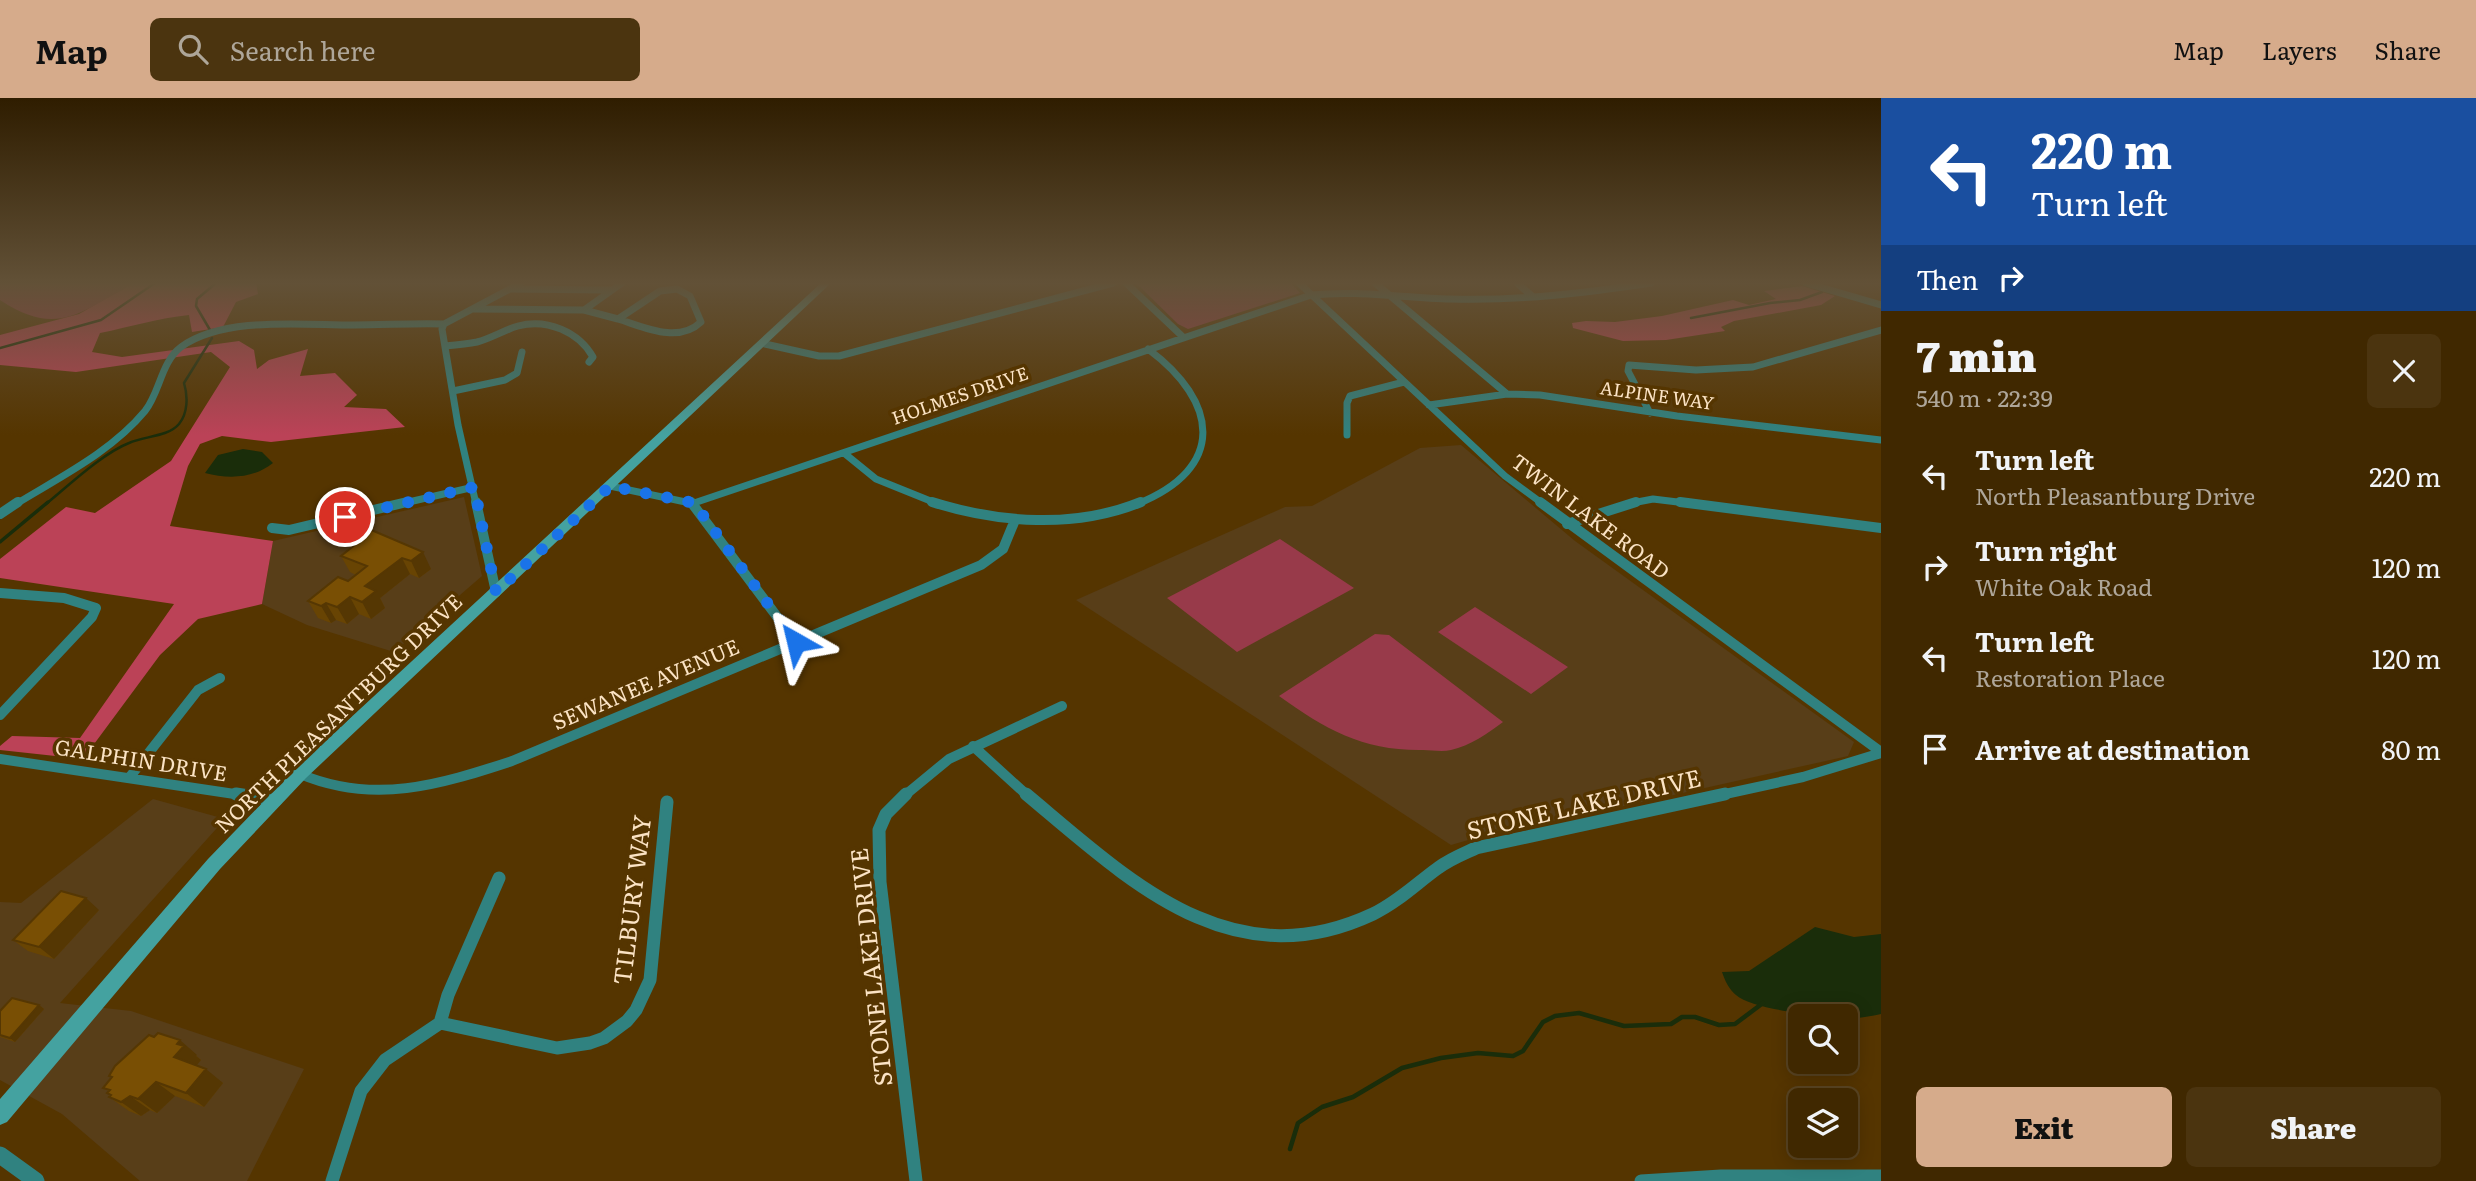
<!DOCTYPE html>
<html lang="en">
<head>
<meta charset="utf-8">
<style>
  body { margin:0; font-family:Literata,serif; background:#4b340f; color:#f1f3f6; height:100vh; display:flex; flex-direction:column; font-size:26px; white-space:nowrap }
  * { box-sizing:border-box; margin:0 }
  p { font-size:23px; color:#aea699 }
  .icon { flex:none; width:38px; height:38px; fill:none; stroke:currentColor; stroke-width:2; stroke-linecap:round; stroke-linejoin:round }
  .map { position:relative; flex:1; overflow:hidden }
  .panel { display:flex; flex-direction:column; background:#402800; width:595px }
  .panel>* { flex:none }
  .banner { background:#1a4fa0; color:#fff; overflow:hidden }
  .tools { position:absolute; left:1788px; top:906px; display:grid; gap:14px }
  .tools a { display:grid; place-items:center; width:70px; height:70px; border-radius:10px; background:#402800; box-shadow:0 4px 18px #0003,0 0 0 2px #594422; font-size:35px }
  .pin { position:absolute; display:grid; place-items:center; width:60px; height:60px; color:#fff; margin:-30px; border:4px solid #fff; border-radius:50%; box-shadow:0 2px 7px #0007 }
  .me { position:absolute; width:77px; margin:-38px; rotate:323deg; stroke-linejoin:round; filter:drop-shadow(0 0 5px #0008) }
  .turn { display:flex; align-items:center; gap:24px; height:147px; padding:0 35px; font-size:32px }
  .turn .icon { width:91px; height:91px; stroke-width:2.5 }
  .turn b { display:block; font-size:49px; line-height:60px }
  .then { display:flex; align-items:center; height:66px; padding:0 35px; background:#0003; gap:14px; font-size:26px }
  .round { display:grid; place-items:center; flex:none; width:74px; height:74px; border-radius:10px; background:#4b340f }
  .headline { display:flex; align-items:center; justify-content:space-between; height:119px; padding:0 35px }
  h1 { font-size:42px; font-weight:800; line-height:52px }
  .button { display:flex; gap:14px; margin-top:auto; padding:14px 35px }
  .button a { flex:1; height:80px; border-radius:10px; background:#d6ab8b; color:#111; font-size:28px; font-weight:800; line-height:80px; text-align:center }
  .button a+a { background:#4b340f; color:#f1f3f6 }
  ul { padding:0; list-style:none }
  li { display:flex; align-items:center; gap:21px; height:91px; padding:0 35px }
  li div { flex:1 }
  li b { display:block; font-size:26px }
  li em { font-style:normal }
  header { display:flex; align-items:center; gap:42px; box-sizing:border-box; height:98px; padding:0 35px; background:#d6ab8b; color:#111 }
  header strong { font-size:33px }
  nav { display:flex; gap:38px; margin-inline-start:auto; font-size:24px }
  .search { width:490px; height:63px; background:#4b340f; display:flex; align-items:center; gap:18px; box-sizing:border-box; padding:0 24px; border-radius:10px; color:#aea699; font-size:26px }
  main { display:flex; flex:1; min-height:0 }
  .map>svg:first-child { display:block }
  .built { fill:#583e18 }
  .green { fill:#983a4a }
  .forest { fill:#bb4257 }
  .water { fill:#1a2d0a }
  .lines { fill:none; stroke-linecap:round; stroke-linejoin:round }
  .stream-far2 { stroke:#1a2d0a; stroke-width:2.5 }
  .stream-far1 { stroke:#1a2d0a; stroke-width:3.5 }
  .stream { stroke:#1a2d0a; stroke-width:4.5 }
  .minor-far2 { stroke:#308280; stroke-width:7 }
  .minor-far1 { stroke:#308280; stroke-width:10 }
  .minor { stroke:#308280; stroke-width:13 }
  .tertiary { stroke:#308280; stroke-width:17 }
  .secondary { fill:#44a2a0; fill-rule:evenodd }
  .wall { fill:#684403 }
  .shaded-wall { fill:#553703 }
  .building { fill:#794f04; stroke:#553703; stroke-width:2 }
  .route { stroke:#1a73e8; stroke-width:12; stroke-dasharray:0 21.6 }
  .labels { text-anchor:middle; stroke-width:7; stroke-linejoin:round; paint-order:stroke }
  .far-street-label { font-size:18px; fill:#fbe3c4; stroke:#553500 }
  .street-label { font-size:21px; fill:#fbe3c4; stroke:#553500 }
  .near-street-label { font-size:24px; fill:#fbe3c4; stroke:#553500 }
</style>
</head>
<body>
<header>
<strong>Map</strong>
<div class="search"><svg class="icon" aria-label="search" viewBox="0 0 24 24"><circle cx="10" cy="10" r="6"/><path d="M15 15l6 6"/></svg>Search here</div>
<nav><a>Map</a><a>Layers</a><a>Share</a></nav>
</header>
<main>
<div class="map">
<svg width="1881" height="1083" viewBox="0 0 1881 1083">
  <rect width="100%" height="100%" fill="#553500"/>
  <path class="built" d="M1461,347l114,96 279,201 -6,14 -278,62 -64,11 -55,16 -375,-245 209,-93 27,-1 108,-58z
    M464,399l18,79 -88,76 -87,-27 -45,-21 11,-63z
    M153,701l72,20 -165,184 71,8 173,58 -57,112h-107l-78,-67 -62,-34v-178l21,1z"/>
  <path class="green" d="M0,185h134c-53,29 -77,55 -134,17z
    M1136,185h155l9,10 -112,36 -10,-5z
    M1280,441l74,49 -117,64 -70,-54z
    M1475,509l93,60 -37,27 -93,-62z
    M1375,536l14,1 114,87c-15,11 -33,24 -52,28 -9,2 -19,0 -28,0 -59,1 -97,-20 -144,-54z"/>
  <path class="forest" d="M134,185h122l2,11 -22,8 -13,25 -31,5 -3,-17c-31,3 -59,12 -89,18l-8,19 30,5 117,-16 15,9 3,19 12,-9 39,-11 -8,27 35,-3 22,22 -13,12 42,2 19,18 -134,15 -49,-6 -22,8 -12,22 -18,60 103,15 -11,63 -64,15 -38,36 -77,104 -83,-9v-4l12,-10 68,2 94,-134 -174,-26v-19l66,-52 29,6 76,-52 59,-94 -19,-15 -135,20 -76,-7v-30l79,-21z
    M1802,188l33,10 -14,9 -87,16 -13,6 4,4 -59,9 -43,1 -50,-13 -1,-5 14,-2 29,1 47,-6 71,-16 16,5 27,-6 -12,-8z"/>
  <path class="water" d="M243,351l19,3 11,11c-20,16 -45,16 -68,10l13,-18z
    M1815,829l39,10 27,-3v80c-10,2 -23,5 -33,4 -23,-2 -94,-7 -112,-23 -7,-6 -11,-14 -14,-23l27,-1z"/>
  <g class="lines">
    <path class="stream-far2" d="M1691,220l79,-15 30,-3 22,-8
      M210,232l-14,-24 1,-7 19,-16
      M0,250l101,-28 54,-37
      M46,406c22,-18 57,-51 83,-61 15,-7 39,-6 50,-19 9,-11 9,-28 5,-41l28,-45"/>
    <path class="stream-far1" d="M0,444l48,-40"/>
    <path class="stream" d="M1290,1051l8,-26 24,-16 31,-10 49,-29 39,-10 37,-5 35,3 10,-5 20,-29 12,-6 24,-3 45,13 47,-2 11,-7h13l24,8 16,-1 28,-21"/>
    <path class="minor-far2" d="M1126,185l57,54
      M1299,185l206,193 38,28
      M1375,185l132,111
      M1517,185l15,13
      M1806,185l75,22
      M511,191l101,1
      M677,191l13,7 11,26c-23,22 -57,5 -83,-3l42,-28z
      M474,211l110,1 34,9
      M584,212l38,-27
      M765,246l54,12h20l274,-73
      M445,248c11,-1 22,-2 32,-4 15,-4 27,-12 41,-16 29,-8 61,6 75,31l-4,5
      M453,293l52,-11 12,-7 5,-21
      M1429,307l78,-11 33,1 137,21 204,24
      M1650,315l-22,-42 1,-6 67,5 57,-3 128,-37
      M1347,337v-32l3,-7 54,-14
      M844,355l32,26 62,25
      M610,388l85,18
      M694,405l617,-208c47,-5 93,3 140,4 67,2 134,-6 200,-16
      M16,406c44,-27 95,-52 129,-93 15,-19 16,-49 36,-64 43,-31 122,-22 172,-22 31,0 61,-2 91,-1
      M400,406l74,-17
      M476,406l-18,-79 -16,-96 2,-5 77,-41
      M1137,406c90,-36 82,-102 11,-155
      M1627,406l26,-5 41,5"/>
    <path class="minor-far1" d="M476,404l20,90
      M691,404l105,140
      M932,404c67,21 143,27 209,0
      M1540,404l341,250
      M1680,404l201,26
      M0,416l18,-12
      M1567,426l69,-22
      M272,430l17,2 118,-28
      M0,495l64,5 32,10 -4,9 -92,98
      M973,648l55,50
      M0,661l248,37
      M300,676c74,31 139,11 212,-13l469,-196 22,-16 12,-29
      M129,680l69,-88 22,-12
      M904,698l45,-37 113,-53
      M1716,698l87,-19 78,-24"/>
    <path class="minor" d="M236,696l40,6
      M906,696l-20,20 -7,16 1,52 36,299
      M1026,696c102,85 204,187 347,120 25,-12 44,-31 65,-46 12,-9 25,-14 38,-20l249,-54
      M440,925l8,-28 51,-117
      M332,1083l29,-90 24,-31 55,-37 117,25 33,-5 14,-5 23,-17 9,-11 14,-30 17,-178
      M1641,1083l80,-5h160"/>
    <path class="tertiary" d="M0,1057l36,26"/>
    <path class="secondary" d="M821,185h10l-525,495 -86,91 -213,253 -7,3v-26l208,-240 86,-89z"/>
  </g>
  <path class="wall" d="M369,431l62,40 -12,9 -9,-4 -30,24 5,10 -14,11 -12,-5 -12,10 -11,-4 -5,3 -13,-5 -10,-17 40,-20 8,-6 -6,-3 -9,-16 12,-10 -2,-3z
    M99,812l-45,49 -26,-8 -15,-11z
    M39,907l5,4 -29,33 -15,-5v-26z
    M197,957l-1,1 5,4 -5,5 27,18 -19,24 -29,-11 -18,17 -7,-3 -9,6 -12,-5 -20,-14 1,-1 -3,-3 2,-2 -6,-3 9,-10 -3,-2z"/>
  <path class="shaded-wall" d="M423,454l8,17 -12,9 -8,-17z
    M402,460l8,16 -30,24 5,10 -14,11 -9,-17 3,-16z
    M350,499l9,17 -12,10 -10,-17z
    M326,505l10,17 -5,3 -10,-17z
    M86,800l13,12 -45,49 -15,-12z
    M39,907l5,4 -29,33 -5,-4z
    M180,942l17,15 -1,1 5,4 -9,11 -18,-14 3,-13z
    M206,971l17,14 -19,24 -18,-14z
    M156,984l19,14 -18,17 -19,-14z
    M130,998l20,14 -9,6 -20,-14z"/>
  <path class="building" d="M369,431l54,23 -12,9 -9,-3 -37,28 11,5 -14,11 -12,-5 -13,10 -11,-4 -5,3 -13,-5 30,-24 10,4 19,-15 -26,-10 15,-12 -5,-1z
    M61,793l25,7 -47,49 -26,-7z
    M12,900l27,7 -29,33 -10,-3v-24z
    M158,935l22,7 -3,4 7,2 -10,11 32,12 -20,24 -30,-11 -18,17 -8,-3 -9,6 -12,-5 2,-2 -4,-2 3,-3 -7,-2 9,-11 -3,-1 6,-10 34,-31 5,2z"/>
  <linearGradient id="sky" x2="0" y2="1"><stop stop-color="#2f1d00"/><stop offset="0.55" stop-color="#625137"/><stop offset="1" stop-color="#625137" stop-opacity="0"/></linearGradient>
  <rect width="1881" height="337" fill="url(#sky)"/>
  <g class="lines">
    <path class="route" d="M345,419l129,-30 22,105 114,-106 84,17 102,139"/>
  </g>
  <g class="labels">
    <g class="far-street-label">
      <text transform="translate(960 298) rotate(-19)" y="6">HOLMES DRIVE</text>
      <text transform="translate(1657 298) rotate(8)" y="6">ALPINE WAY</text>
    </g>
    <g class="street-label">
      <text transform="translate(1590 419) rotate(37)" y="7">TWIN LAKE ROAD</text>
      <text transform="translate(646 587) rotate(-23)" y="7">SEWANEE AVENUE</text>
      <text transform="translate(339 616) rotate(-44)" y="7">NORTH PLEASANTBURG DRIVE</text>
      <text transform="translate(141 663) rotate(9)" y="7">GALPHIN DRIVE</text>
    </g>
    <g class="near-street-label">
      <text transform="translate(1584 707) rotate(-13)" y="8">STONE LAKE DRIVE</text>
      <text transform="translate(633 802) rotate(-83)" y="8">TILBURY WAY</text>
      <text transform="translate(872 869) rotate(-96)" y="8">STONE LAKE DRIVE</text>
    </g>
  </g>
</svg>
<div class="tools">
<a><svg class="icon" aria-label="search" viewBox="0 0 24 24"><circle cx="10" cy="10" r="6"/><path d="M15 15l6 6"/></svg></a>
<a><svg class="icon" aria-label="layers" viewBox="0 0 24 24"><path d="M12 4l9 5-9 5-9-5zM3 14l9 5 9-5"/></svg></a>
</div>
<div class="pin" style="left:345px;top:419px;background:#d93025"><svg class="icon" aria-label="arrive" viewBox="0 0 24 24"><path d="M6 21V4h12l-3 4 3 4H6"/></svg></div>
<svg class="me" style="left:796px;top:544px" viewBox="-20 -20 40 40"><path d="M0-17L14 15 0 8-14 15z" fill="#1a73e8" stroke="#fff" stroke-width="4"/></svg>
</div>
<section class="panel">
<div class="banner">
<div class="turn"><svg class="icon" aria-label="left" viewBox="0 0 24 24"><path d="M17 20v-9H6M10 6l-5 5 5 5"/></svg><div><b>220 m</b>Turn left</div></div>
<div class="then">Then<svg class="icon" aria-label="right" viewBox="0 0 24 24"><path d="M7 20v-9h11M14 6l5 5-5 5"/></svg></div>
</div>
<div class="headline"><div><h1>7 min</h1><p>540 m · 22:39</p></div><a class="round"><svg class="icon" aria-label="close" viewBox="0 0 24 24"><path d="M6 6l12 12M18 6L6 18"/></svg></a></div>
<ul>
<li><svg class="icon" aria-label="left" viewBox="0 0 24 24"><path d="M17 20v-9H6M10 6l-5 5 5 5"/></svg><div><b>Turn left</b><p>North Pleasantburg Drive</p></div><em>220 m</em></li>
<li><svg class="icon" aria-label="right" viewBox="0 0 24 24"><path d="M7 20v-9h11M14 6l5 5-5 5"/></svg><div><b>Turn right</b><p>White Oak Road</p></div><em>120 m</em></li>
<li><svg class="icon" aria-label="left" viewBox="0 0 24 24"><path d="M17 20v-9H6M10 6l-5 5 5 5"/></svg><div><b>Turn left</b><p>Restoration Place</p></div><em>120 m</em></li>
<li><svg class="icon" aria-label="arrive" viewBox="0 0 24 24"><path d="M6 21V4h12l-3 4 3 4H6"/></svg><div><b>Arrive at destination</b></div><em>80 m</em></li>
</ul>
<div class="button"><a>Exit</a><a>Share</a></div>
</section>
</main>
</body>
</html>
